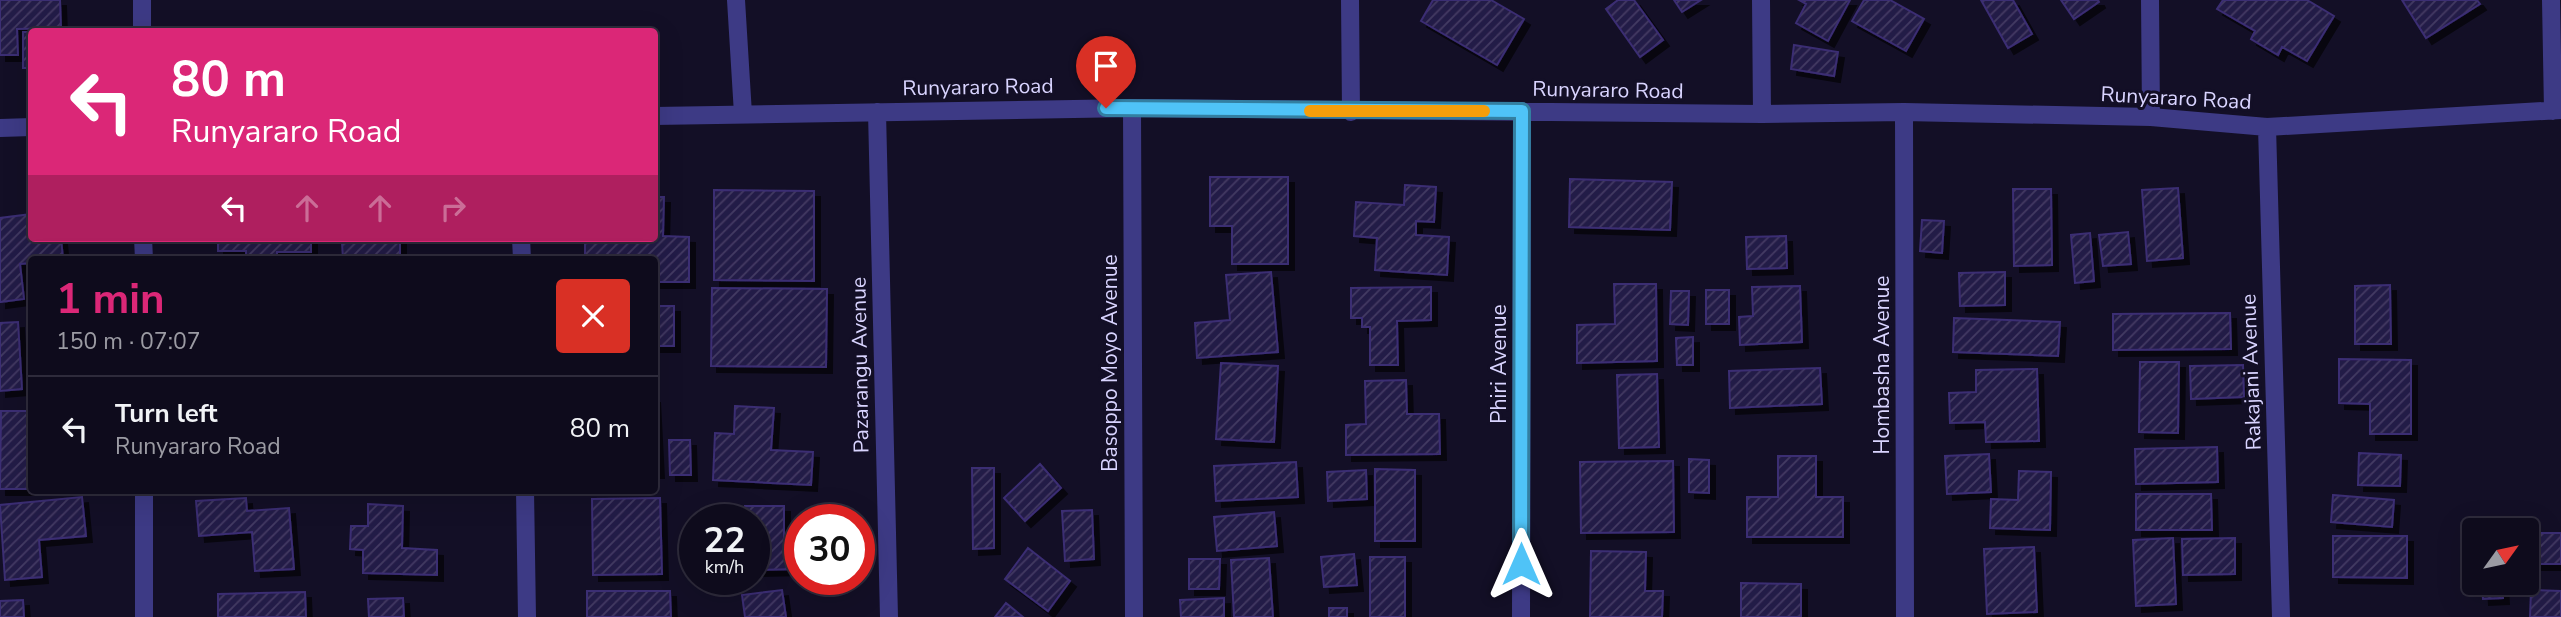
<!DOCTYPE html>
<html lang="en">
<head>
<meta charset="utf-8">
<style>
  body { margin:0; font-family:"Nunito Sans",sans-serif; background:#1c1929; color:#f1f3f6; height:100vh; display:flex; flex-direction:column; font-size:26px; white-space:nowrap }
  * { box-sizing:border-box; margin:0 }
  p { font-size:23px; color:#9b9ba3 }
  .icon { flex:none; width:38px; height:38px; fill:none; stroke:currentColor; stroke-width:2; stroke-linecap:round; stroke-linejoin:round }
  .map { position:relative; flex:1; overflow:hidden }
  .side { position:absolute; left:28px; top:256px; width:630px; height:238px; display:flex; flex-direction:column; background:#0e0b1c; border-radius:7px; box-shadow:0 7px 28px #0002,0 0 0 2px #2e2b3b }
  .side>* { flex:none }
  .hud { position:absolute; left:28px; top:28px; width:630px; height:214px; border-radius:7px; box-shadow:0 7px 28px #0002,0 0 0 2px #2e2b3b; background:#db2777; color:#fff; overflow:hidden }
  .needle { width:46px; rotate:57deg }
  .tools { position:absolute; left:2462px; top:518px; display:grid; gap:14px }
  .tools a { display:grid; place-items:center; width:77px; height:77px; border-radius:7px; background:#0e0b1c; box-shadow:0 7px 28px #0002,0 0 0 2px #2e2b3b; font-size:35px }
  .speed { position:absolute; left:679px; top:504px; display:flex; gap:14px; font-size:35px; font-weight:700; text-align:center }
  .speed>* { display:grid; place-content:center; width:91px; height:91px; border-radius:50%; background:#0e0b1c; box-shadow:0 7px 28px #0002,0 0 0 2px #2e2b3b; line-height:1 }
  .speed small { font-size:18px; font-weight:400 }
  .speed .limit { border:10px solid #d22; background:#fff; color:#111 }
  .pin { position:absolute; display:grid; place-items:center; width:60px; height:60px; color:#fff; margin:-72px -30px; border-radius:50% 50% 50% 0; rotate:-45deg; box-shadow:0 0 7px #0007 }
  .pin .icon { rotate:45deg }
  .me { position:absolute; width:77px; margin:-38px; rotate:0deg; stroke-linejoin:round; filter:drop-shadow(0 0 5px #0008) }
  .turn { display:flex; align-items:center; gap:24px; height:147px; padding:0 28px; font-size:32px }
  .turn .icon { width:91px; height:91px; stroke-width:2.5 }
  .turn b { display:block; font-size:49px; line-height:60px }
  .lanes { display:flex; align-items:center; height:66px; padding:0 28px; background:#0003; justify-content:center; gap:35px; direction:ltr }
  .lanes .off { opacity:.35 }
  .round { display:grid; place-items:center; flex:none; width:74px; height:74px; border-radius:7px; background:#1c1929 }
  .head { display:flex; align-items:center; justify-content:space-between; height:119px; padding:0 28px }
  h1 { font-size:42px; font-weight:700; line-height:52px; color:#db2777 }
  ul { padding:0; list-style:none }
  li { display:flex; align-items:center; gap:21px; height:105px; padding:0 28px; border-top:2px solid #2e2b3b }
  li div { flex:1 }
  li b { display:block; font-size:26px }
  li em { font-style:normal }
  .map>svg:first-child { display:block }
  .building { fill:url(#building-hatch); stroke:#3b2d73; stroke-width:2; filter:url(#shadow) }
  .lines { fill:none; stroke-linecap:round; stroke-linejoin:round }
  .minor { stroke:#3d3a85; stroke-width:18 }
  .route-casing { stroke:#337fa1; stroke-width:18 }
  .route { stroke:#4fc3f7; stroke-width:12 }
  .slow { stroke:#f59e0b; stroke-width:12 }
  .labels { text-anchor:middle; stroke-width:6; stroke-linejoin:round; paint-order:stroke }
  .street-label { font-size:21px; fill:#d9d4ff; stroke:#130f26 }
</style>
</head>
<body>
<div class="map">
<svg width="2561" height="617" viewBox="0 0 2561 617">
  <defs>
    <pattern id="building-hatch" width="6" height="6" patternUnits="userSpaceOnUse" patternTransform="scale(1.75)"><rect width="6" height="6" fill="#241b47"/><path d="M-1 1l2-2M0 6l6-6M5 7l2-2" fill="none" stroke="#433b63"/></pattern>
    <filter id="shadow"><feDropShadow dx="6" dy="6" stdDeviation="0" flood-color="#0009"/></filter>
  </defs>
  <rect width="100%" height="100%" fill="#130f26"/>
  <path class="building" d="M0,0h60l1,28 -44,1 1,26h-18z
    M1433,0h58l33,19 -27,46 -76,-44z
    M1618,0h16l29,40 -23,17 -34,-48z
    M1674,0h27l-19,12z
    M1799,0h51l-22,41 -32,-18 10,-19z
    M1864,0h26l34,19 -18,32 -54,-30z
    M1981,0h32l19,34 -24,14z
    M2061,0h37l1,2 -25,17z
    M2223,0h84l27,16 -27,45 -25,-14 -4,8 -27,-16 4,-8 -38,-22z
    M2402,0h75l3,4 -54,34z
    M23,32h9v36h-9z
    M1794,45l44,7 -4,24 -43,-7z
    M1210,177h78v87h-56v-38h-22z
    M1570,179l102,3 -2,48 -101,-3z
    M1405,185l31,2 -2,35 -18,-1v14l33,2 -2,38 -72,-5 2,-32 -23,-2 2,-34 48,3z
    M2178,188l5,70 -36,3 -5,-71z
    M2013,189h38l1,76 -38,1z
    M714,190l100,1v90l-100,-1z
    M654,197h10l-1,39 26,1v45h-35v-23h-69v-21h69z
    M32,214v24h29l2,21h-31v4l-12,1 4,35 -24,3v-84z
    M1922,220l22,1 -2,32 -22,-2z
    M2128,232l3,32 -28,2 -4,-31z
    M2090,233l4,48 -19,2 -4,-48z
    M1786,236l1,32 -40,1 -1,-32z
    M218,238h93v14h-34v7h-31v-8h-28z
    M364,238h36v20l66,-1v2h-123l-1,-16h23z
    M1271,272l7,80 -81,6 -2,-35 35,-3 -4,-45z
    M2005,272v33l-45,1 -1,-33z
    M1614,284h42l1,77 -80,2v-38l38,-1z
    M2390,285l1,59h-36v-58z
    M1800,286l2,56 -62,3 -1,-28 14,-1 -1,-29z
    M1431,287v33l-34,1 1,44h-28v-38h-8v-9h-11v-30z
    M712,288l115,1 -1,78 -115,-1z
    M1706,290h23v34h-23z
    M1671,291h18l-1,34 -18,-1z
    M654,306h20v40h-20z
    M2230,313l1,36 -118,1v-36z
    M1954,318l106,4 -2,34 -105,-4z
    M18,322l4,67 -22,2v-68z
    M1693,337v28h-16l-1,-27z
    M2339,359l72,1v74h-41v-30l-31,-1z
    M2140,362h39l-1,71 -39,-1z
    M1221,363l57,3 -4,76 -58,-3z
    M2243,365l1,32 -53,2 -1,-33z
    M1820,368l2,36 -92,4 -1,-37z
    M2037,369l2,72 -53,1 -1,-20 -35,1 -1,-30 27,-1v-22z
    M1657,374l2,73 -40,1 -2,-73z
    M1406,380l1,34h32l1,40 -94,1v-30l20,-1 -1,-43z
    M654,396l4,76h-4z
    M735,406l39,2 -3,42 42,2 -2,33 -98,-5 2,-47 19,1z
    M1,411h31v78h-32z
    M669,440h21l1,35h-21z
    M2217,447l1,35 -82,2 -1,-35z
    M2359,453l42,2 -1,31 -42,-1z
    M1989,454l2,38 -44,2 -2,-38z
    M1778,456h38v41h27v40h-96v-40h31z
    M1689,459l20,1v33l-20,-1z
    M1673,461l1,71 -93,1 -1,-71z
    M1296,462l2,35 -82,4 -2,-35z
    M1040,464l21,24 -36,33 -21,-23z
    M972,468h22v80l-21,1z
    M1375,469l40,1v71h-40z
    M1366,470l1,29 -39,2 -1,-29z
    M2019,471l32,1 -1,58 -60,-2 1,-29 27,1z
    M2136,494h75l1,36h-76z
    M2333,495l61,5 -2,27 -61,-5z
    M82,497l4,39 -47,4 3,37 -37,3 -5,-75z
    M246,498l1,13 42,-3 5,61 -39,2 -3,-39 -53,4 -3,-35z
    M660,498l2,76 -69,1 -1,-76z
    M368,504l35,2 -1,42 35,2v25l-74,-2v-23l-13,-1 1,-23h17z
    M745,506h39v32h16v31l-46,1v-50h-9z
    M1092,510l2,49 -29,2 -3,-50z
    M1274,512l3,34 -60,5 -3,-34z
    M2527,533h34v31h-34z
    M2333,536h74v42l-74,-1z
    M2173,538l3,66 -40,2 -3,-66z
    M2235,538v36l-52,1 -1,-36z
    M2034,547l3,65 -50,2 -3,-65z
    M1028,548l42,33 -22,30 -43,-32z
    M1591,551l55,1 -1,39h18l-1,26h-72z
    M1354,554l3,31 -33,2 -3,-30z
    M1370,557h35v60h-35z
    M1269,558l4,59h-39l-3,-57z
    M1189,559h31l-1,30h-30z
    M1741,583l60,1v33h-60z
    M2482,583h20l1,15 -20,1z
    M782,590l4,27h-41l-3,-22z
    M2531,590l30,1v26h-31z
    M587,591h83l1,26h-84z
    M305,592l1,25h-88v-23z
    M403,598l1,19h-35l-1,-18z
    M1224,598v19h-43l-1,-17z
    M23,600l1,17h-24v-16z
    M1006,603l17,14h-28z
    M1329,608h18v9h-18z"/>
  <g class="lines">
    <path class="minor" d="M142,0v32
      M736,0l7,114
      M1350,0l1,112
      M1761,0l1,114
      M2150,0l1,117
      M2551,0l2,111
      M1132,108l2,509
      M877,112l12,505
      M1904,112l1,505
      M654,116l478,-8 630,6 142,-2 247,5 116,10 294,-17
      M2267,127l14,490
      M0,128l32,-1
      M143,238l1,21
      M521,238l1,21
      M144,490v127
      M525,490l2,127
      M1521,617l1,-506"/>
  </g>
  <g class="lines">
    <defs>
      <path id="route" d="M1106,108l416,3 -1,453"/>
    </defs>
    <use href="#route" class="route-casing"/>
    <use href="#route" class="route"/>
    <path class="slow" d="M1310,111h174"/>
  </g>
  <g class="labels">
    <g class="street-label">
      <text transform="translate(978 87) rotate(-1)" y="7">Runyararo Road</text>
      <text transform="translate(1608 90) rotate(1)" y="7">Runyararo Road</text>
      <text transform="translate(2176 98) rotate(3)" y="7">Runyararo Road</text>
      <text transform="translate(1110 363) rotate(-90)" y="7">Basoppo Moyo Avenue</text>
      <text transform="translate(1499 364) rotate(-90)" y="7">Phiri Avenue</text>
      <text transform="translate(860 365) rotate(-91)" y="7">Pazarangu Avenue</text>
      <text transform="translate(1882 365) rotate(-90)" y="7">Hombasha Avenue</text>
      <text transform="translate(2251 372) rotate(-92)" y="7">Rakajani Avenue</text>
    </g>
  </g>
</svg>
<div class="tools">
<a><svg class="needle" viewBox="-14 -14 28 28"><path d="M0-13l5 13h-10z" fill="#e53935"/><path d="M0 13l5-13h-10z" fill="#9b9ba3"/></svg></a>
</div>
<div class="speed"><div>22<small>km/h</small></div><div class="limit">30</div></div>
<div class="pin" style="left:1106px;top:108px;background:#d93025"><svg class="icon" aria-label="arrive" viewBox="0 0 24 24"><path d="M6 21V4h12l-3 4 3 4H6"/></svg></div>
<svg class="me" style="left:1521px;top:564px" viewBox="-20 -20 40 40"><path d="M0-17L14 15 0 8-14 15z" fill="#4fc3f7" stroke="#fff" stroke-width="4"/></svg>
<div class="hud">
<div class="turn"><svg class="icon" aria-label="left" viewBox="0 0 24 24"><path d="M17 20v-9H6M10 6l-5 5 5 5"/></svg><div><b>80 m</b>Runyararo Road</div></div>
<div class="lanes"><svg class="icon" aria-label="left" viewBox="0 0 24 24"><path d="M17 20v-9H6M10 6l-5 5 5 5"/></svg><svg class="icon off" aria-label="ahead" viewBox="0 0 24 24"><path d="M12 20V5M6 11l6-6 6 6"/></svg><svg class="icon off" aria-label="ahead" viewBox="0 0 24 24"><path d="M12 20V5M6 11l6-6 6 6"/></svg><svg class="icon off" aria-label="right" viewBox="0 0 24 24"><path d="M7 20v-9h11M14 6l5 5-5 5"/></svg></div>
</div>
<section class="side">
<div class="head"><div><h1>1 min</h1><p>150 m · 07:07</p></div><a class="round" style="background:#d93025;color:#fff"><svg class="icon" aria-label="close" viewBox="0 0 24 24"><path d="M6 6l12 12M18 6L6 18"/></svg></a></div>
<ul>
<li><svg class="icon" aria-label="left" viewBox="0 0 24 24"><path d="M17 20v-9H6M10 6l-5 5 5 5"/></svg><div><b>Turn left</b><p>Runyararo Road</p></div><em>80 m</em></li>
</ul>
</section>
</div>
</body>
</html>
